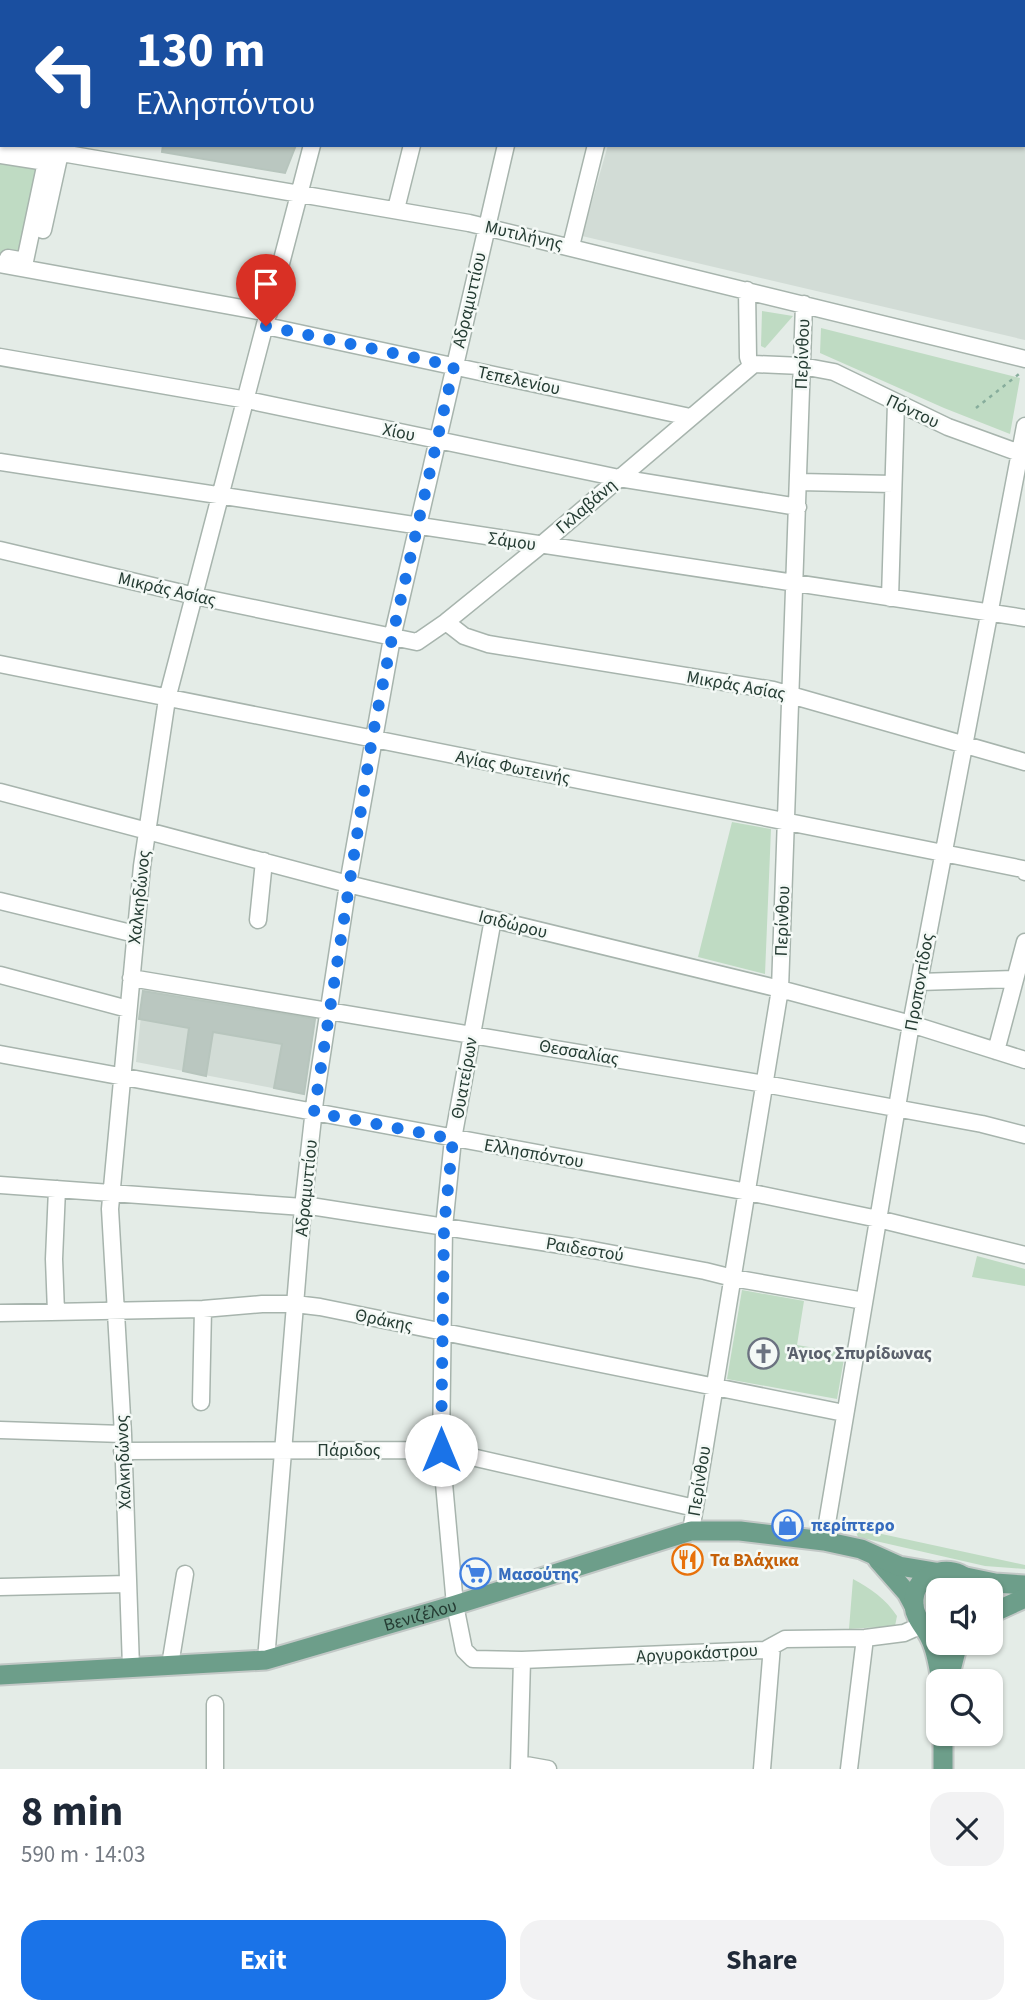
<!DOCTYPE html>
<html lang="en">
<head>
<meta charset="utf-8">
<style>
  body { margin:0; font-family:"Source Sans 3",sans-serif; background:#f2f2f3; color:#1f2937; height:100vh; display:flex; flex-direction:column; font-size:26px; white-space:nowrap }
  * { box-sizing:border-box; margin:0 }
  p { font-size:23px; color:#747a83 }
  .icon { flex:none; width:38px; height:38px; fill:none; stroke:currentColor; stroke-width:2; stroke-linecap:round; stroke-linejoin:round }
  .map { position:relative; height:1769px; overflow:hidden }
  .panel { display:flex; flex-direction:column; background:#fff; flex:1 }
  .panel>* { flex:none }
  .hud { position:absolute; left:0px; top:0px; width:1026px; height:147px; box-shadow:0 2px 5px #0004; background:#1a4fa0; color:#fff; overflow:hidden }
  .controls { position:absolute; left:926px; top:1578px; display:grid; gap:14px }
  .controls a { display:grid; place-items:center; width:77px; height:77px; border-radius:14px; background:#fff; box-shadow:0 2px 5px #0004; font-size:35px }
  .pin { position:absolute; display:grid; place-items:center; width:60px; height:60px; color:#fff; margin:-72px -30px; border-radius:50% 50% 50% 0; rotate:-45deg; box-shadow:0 0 7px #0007 }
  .pin .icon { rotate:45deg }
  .me { position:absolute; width:77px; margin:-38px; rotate:0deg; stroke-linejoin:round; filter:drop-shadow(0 0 5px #0008) }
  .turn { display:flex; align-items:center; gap:24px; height:147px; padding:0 21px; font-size:32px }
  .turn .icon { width:91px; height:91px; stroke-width:2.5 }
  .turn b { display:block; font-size:49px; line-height:60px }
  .round { display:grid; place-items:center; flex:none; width:74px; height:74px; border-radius:21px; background:#f2f2f3 }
  .summary { display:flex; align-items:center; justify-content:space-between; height:119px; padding:0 21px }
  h1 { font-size:42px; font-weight:700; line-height:52px }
  .action { display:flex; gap:14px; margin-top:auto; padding:14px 21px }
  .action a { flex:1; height:80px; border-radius:21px; background:#1a73e8; color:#fff; font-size:28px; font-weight:700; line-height:80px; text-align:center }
  .action a+a { background:#f2f2f3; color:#1f2937 }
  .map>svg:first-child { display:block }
  .built { fill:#d2dcd6 }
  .green { fill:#bfdbc3 }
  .building { fill:#bac7c0; stroke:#b7c5bd; stroke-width:2 }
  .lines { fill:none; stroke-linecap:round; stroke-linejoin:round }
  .minor-casing { stroke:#a7b4ad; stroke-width:19 }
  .major-casing { stroke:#c2c8c6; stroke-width:23 }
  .path { stroke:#87ad9c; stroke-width:2.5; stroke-dasharray:3.5 5; stroke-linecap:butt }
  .minor { stroke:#fff; stroke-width:16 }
  .major { stroke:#6d9e8a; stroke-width:19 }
  .route { stroke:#1a73e8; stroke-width:12; stroke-dasharray:0 21.6 }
  .labels { text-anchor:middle; stroke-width:5; stroke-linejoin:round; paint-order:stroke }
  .street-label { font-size:18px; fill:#253c33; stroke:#f4f9f6 }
  .worship-label { font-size:18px; font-weight:bold; fill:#5b616d; stroke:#f4f9f6; text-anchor:start }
  .shop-label { font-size:18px; font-weight:bold; fill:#366cbe; stroke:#f4f9f6; text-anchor:start }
  .food-label { font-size:18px; font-weight:bold; fill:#c56008; stroke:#f4f9f6; text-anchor:start }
</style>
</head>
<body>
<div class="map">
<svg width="1025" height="1769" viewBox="0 0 1025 1769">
  <rect width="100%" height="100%" fill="#e4ece7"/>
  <path class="built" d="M636,0h389v340l-443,-104 26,-91h416v-143z
    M144,988l172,28 -12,78 -168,-32z"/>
  <path class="green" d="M0,0h351l-349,2v122z
    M0,158l43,6 -19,94 -24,-5z
    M762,311l31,5 -28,32 -4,-2z
    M821,328l199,50 -10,56 -66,-26 -124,-55z
    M732,822l39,7 -6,145 -67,-17z
    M977,1256l48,13v17l-53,-9z
    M742,1290l62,11 -7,44 48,8 -8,46 -110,-20z
    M854,1528l171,37v4l-40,-3 -127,-29z
    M853,1579c17,9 33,20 44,37l-2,10 -46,3z
    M941,1580l14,1 11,10h-28v33l-9,-6 -6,-15 5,-14z"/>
  <path class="building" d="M163,145h133l-11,28 -123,-21z
    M143,991l172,28 -11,75 -30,-6 8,-44 -69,-12 -7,44 -23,-5 6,-43 -50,-9z"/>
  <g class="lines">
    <defs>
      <path id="minor" d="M366,2l1,-2
        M446,2v-2
        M540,2v-2
        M0,143h2
        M15,145l454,78 556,136
        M0,155l46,7 -21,99 -17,-3
        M396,209l16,-64
        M43,230l17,-77
        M571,246l25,-101
        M0,264l269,49
        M747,290l1,67 3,9
        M266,326l424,91
        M0,357l247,43 372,78 179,29
        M0,462l1025,156
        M799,482l94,2
        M0,550l195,46 222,46 29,-20 95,-77 213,-181 48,2 32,6 114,55 77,28
        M890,598l6,-195
        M446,622l18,14 24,8 285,46 252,72
        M0,664l943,189 80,16 2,3
        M0,792l348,92 432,105 131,35 114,36
        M0,901l135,33
        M493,919l-40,220 -9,88 -3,223 14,155 9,45 9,9 49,1 243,-10 20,-11 80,-1 39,-5 18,-8
        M258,920l6,-59
        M0,975l128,34
        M131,978l634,106 217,40 43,11
        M919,982l95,-3
        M996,1051l29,-109
        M0,1054l748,138 130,27 147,36
        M0,1185l303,22
        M304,1205l289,45 112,21 28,7 131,23
        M56,1312l-2,-53 3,-70
        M0,1313l203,-4 59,-5h33l25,3 524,106
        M201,1402l2,-93
        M0,1430l123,4
        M122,1451l319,-1 254,58
        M691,1531l89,-542 24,-685
        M824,1541l87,-517 114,-598
        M0,1587l128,-3
        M266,1660l37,-453 12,-107 33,-216 44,-246 114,-493
        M170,1665l15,-91
        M131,1667l-8,-233 -13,-225 32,-343 25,-167 145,-554
        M520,1764l28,5
        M215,1769v-65
        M519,1769l3,-109
        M762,1769l10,-123
        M849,1769l16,-131"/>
      <g id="major">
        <path d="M878,1560l29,33 7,13"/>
        <path d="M966,1577l29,6 30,2"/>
        <path d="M990,1614l35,-16"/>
        <path id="s1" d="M0,1675l266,-15 189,-55 236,-74h49l84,10 37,8 38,17 36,6"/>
        <path d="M941,1682c-2,-14 -4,-29 -10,-42 -5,-12 -16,-21 -17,-34 -4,-37 48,-48 62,-15"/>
        <path d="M948,1682l10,-39"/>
        <path d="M943,1734v35"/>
      </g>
    </defs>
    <use href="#minor" class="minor-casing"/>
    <use href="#major" class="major-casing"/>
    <path class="path" d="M976,408l43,-34"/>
    <use href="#minor" class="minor"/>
    <use href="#major" class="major"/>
  </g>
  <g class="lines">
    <path class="route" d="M266,326l188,40 -62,272 -20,101 -58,373 139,27 -9,88 -3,223"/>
  </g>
  <defs>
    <symbol id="church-ring" viewBox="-11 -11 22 22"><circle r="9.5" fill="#f4f9f6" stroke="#6b7280" stroke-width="1.5"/><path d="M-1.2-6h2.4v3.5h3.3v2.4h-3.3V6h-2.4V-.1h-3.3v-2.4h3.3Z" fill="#6b7280"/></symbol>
    <symbol id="shop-ring" viewBox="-11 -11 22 22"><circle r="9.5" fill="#f4f9f6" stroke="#3f7fe0" stroke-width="1.5"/><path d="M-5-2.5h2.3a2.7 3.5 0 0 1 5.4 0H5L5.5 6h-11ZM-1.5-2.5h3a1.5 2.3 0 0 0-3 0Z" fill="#3f7fe0"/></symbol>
    <symbol id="restaurant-ring" viewBox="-11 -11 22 22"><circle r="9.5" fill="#f4f9f6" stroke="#e8710a" stroke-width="1.5"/><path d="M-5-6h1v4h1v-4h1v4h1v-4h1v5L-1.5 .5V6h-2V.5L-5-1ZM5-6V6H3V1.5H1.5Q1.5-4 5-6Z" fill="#e8710a"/></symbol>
    <symbol id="supermarket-ring" viewBox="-11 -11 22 22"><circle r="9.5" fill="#f4f9f6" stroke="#3f7fe0" stroke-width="1.5"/><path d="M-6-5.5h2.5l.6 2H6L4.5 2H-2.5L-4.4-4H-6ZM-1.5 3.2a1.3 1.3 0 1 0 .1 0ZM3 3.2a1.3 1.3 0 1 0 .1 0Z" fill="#3f7fe0"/></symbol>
  </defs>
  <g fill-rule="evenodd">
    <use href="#church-ring" x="746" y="1336" width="35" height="35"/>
    <use href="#shop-ring" x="770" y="1508" width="35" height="35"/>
    <use href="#restaurant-ring" x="670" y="1542" width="35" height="35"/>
    <use href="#supermarket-ring" x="458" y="1556" width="35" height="35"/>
  </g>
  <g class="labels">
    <g class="street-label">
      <text transform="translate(524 235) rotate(13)" y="6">Μυτιλήνης</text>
      <text transform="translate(469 300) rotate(-77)" y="6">Αδραμυττίου</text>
      <text transform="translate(802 354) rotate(-88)" y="6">Περίνθου</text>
      <text transform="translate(519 380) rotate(12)" y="6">Τεπελενίου</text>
      <text transform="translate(913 411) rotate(25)" y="6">Πόντου</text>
      <text transform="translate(399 432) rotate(12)" y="6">Χίου</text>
      <text transform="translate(586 506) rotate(-41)" y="6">Γκλαβάνη</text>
      <text transform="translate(512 541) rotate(8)" y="6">Σάμου</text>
      <text transform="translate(167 589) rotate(13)" y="6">Μικράς Ασίας</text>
      <text transform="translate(736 685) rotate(10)" y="6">Μικράς Ασίας</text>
      <text transform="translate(513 767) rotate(11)" y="6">Αγίας Φωτεινής</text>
      <text transform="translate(139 897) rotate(-84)" y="6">Χαλκηδώνος</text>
      <text transform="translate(782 921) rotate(-88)" y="6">Περίνθου</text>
      <text transform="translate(513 924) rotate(14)" y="6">Ισιδώρου</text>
      <text transform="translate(919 982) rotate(-80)" y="6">Προποντίδος</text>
      <text transform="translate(579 1052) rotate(10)" y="6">Θεσσαλίας</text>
      <text transform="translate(464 1078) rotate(-80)" y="6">Θυατείρων</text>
      <text transform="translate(534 1153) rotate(10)" y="6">Ελλησπόντου</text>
      <text transform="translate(306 1188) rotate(-84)" y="6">Αδραμυττίου</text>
      <text transform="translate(585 1249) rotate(9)" y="6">Ραιδεστού</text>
      <text transform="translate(384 1320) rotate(11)" y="6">Θράκης</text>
      <text x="349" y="1456">Πάριδος</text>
      <text transform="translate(123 1462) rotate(-92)" y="6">Χαλκηδώνος</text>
      <text transform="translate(699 1481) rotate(-81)" y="6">Περίνθου</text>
      <text dy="6" stroke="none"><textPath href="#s1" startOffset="427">Βενιζέλου</textPath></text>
      <text transform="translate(697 1653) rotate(-3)" y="6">Αργυροκάστρου</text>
    </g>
    <g class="worship-label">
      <text x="787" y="1359">Άγιος Σπυρίδωνας</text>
    </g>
    <g class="shop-label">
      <text x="811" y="1531">περίπτερο</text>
      <text x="498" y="1580">Μασούτης</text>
    </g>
    <g class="food-label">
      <text x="710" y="1566">Τα Βλάχικα</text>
    </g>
  </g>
</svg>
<div class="controls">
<a><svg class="icon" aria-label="sound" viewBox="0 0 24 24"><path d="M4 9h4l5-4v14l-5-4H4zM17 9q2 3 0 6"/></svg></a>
<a><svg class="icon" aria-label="search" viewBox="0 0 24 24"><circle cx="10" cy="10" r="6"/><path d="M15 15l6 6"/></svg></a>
</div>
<div class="pin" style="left:266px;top:326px;background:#d93025"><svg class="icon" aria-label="arrive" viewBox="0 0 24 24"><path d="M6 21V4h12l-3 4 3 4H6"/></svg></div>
<svg class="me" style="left:441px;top:1450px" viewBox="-20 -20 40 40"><circle r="19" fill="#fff"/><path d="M0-13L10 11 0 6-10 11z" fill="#1a73e8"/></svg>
<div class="hud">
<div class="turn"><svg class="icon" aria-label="left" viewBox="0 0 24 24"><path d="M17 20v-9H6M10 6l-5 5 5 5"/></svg><div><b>130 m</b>Ελλησπόντου</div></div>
</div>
</div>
<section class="panel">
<div class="summary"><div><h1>8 min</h1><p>590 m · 14:03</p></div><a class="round"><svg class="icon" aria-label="close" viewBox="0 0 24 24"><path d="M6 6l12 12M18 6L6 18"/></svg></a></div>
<div class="action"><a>Exit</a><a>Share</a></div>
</section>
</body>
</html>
